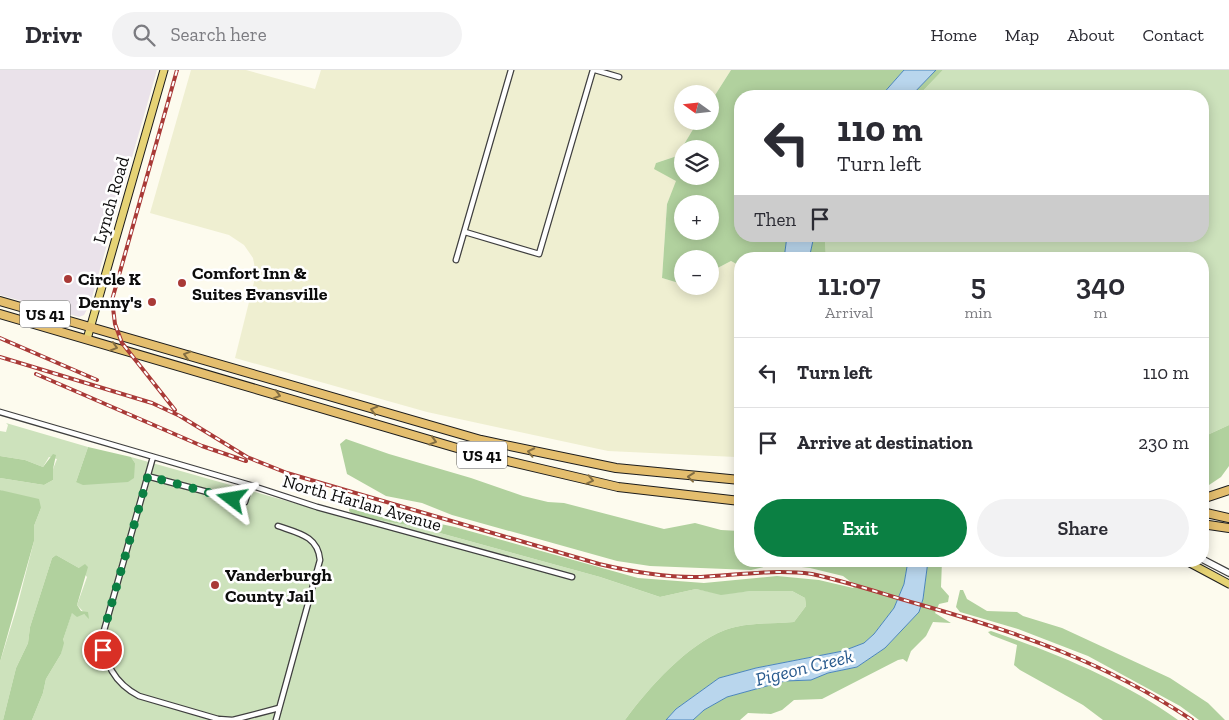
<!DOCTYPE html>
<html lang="en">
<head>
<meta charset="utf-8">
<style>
  body { margin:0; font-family:"Zilla Slab",serif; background:#f2f2f3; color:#2b2b33; height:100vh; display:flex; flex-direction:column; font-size:19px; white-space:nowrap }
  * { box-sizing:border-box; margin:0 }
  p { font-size:16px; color:#7c7c81 }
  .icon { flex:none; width:28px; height:28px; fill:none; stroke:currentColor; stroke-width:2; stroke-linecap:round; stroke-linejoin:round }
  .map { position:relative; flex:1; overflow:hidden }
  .drawer { position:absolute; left:734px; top:182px; width:475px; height:315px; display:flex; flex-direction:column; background:#fff; border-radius:20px; box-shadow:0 2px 12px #0003 }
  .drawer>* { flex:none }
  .guide { position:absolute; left:734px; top:20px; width:475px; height:152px; border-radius:20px; box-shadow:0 2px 12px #0003; background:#fff; color:#2b2b33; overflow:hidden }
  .needle { width:32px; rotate:285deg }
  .tools { position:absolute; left:674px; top:15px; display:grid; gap:10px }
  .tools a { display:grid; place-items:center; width:45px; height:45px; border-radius:50%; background:#fff; box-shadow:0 2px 12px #0003; font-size:25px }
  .pin { position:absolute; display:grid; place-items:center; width:42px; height:42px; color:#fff; margin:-21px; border:2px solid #fff; border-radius:50%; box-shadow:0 1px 5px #0007 }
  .me { position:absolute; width:55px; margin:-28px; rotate:284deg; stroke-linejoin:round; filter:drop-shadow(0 0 4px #0008) }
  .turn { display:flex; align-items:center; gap:18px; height:105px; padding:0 20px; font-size:22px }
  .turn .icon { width:65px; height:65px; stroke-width:2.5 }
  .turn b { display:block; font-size:35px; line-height:42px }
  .then { display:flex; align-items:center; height:48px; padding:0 20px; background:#0003; gap:10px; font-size:19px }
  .eta { display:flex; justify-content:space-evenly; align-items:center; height:85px; text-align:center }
  .eta b { font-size:30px; font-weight:600; line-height:35px }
  .action { display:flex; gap:10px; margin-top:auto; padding:10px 20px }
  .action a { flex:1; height:58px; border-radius:30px; background:#0b8043; color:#fff; font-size:20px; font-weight:600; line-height:58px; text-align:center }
  .action a+a { background:#f2f2f3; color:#2b2b33 }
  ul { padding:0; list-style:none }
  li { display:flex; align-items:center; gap:15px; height:70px; padding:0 20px; border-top:1px solid #e1e1e2 }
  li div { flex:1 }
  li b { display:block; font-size:19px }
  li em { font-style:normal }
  header { display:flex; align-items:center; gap:30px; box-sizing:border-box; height:70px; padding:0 25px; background:#fff; border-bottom:1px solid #e1e1e2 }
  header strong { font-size:24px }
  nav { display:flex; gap:28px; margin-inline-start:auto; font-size:18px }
  .search { width:350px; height:45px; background:#f2f2f3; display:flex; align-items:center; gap:12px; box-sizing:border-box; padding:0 18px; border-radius:28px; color:#7c7c81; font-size:19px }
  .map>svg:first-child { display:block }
  .industrial { fill:#eae2ea }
  .farmland { fill:#efefd1 }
  .green { fill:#cde2bc }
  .forest { fill:#b1d19e; fill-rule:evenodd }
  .water { fill:#b9d6ed; stroke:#4a85bb }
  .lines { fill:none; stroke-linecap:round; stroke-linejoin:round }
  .minor-casing { stroke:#3f3f3f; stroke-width:7 }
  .tertiary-casing { stroke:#3f3f3f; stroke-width:8 }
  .primary-casing { stroke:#1d1d1d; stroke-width:9 }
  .trunk-casing { stroke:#1d1d1d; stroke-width:10 }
  .minor { stroke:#fff; stroke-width:4.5 }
  .tertiary { stroke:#fff; stroke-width:5.5 }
  .primary { stroke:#e6d375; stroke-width:7 }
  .trunk { stroke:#e4be6e; stroke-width:8 }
  .rail-casing { stroke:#a93a37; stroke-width:4 }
  .rail { stroke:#fff; stroke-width:2; stroke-dasharray:5.5; stroke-linecap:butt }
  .oneway { stroke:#836e42 }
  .route { stroke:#0b8043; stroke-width:9; stroke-dasharray:0 16.2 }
  .poi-dot { fill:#a93a37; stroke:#fff; stroke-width:2 }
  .labels { text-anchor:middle; stroke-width:5; stroke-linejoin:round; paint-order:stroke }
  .shield { fill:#fff; stroke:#555; stroke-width:1 }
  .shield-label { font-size:16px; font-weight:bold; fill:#0c0c0c }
  .street-label { font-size:18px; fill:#0c0c0c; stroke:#fff }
  .poi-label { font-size:18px; font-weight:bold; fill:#0c0c0c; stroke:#fff; text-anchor:start }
  .water-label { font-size:19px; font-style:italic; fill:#27598d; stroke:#fff }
</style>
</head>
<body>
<header>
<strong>Drivr</strong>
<div class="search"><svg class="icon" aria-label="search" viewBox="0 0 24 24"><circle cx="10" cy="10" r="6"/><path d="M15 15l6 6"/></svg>Search here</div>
<nav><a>Home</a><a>Map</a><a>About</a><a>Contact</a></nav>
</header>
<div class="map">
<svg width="1229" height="650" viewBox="0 0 1229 650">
  <rect width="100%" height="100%" fill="#fdfbee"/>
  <path class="industrial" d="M0,0h157l-67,234 -6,11 -5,2 -79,-22z"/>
  <path class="farmland" d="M191,0h55l69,19 6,-19h410l-21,33v-9h-28v27h16l-21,35 -21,7 21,18 -10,23 -5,74 20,6v2h28v-14l21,-11 9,5v164l-4,6v21l-128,-6 -181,-39 -192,-54 21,-84 -3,-16 -9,-13 -15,-10 -79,-22z"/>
  <path class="green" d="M943,0h286v355l-26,12 -1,-178h-376l-1,-23h377v-140h-284z
    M6,353l82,24 -12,35 59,-19 -4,-6 213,60 5,-5 6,4 63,11 182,50 60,20 36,-8 25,5 30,-3h41l13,7 1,8 -12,16c-21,2 -48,0 -69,8 -38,15 -76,57 -100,90h-593l11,-27 3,-14 15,-25 2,-14 9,-28 12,2 5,4 -12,-13 10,-28 -8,-9 -23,-13 -4,3 -22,69 -2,16 -12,25 -13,52h-3v-58l17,-55 17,-66v-15l7,-18 -41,-18v-12l44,7 9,-5v-11l4,-10 -8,-2 -6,10 -18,-7 -25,-4v-25l6,1 2,-7z"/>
  <path class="forest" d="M731,0h173l-23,26h-141v140h47l-3,23h-44v7l-9,-5 -21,11v-13h-28v25l-20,-6 5,-74 9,-23 -22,-12 2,-6 21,-7 21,-35h12v-18zM682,79h28v27h-28zM682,134h28v27h-28z
    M936,0h7l-25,26h-7z
    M814,166h11l1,23h-17z
    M1229,355v41l-8,11 -18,12v-52z
    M346,369l43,15 82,24 52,18 25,6 16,1 100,26 31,-6 26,7 19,1v30h168l-4,23 -10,24 -20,26 -10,9 -21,8 -87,17 -37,10 -43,31 -10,11h-41c24,-33 62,-75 100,-90 21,-8 48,-6 69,-8l12,-16 -1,-8 -13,-7h-41l-30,4 -25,-6 -36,8 -60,-20 -182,-50 -63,-11 -6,-5 1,-6 105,22 183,51 66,5 73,-7 42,4 34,8 2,-3 -12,-9 -33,-8 -34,-4 -25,6 -101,-4 -33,-5 -165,-46 -30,-12 -36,-7 -39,-22 -7,-30z
    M88,377l43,10 4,6 -1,15 -6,4 -45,3 -7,-3z
    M53,384l3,1 -3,14v11l-9,5 -44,-7v-22l25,4 18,7z
    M0,420l39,9 2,9 -7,18v15l-34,121z
    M56,485l23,13 6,-4 3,3 -11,38 4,6 7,1 1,7 -5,-5 -7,3 -5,-4 -9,27 1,3 -3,11 -15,25 -3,14 -11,27h-29l13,-52 12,-25 2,-16 22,-69z
    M928,491h14l-1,26 8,9 -1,6 -9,2 -4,9 16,10 -18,-1 -7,14 -15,15 -4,11 -4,-3 -5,1 -76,39 -28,1 -12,10 -11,4 -23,-1 -8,7h-47l11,-10 23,-13 58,-16 25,-1 18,-7 29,-6 28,-19 34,-36 4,-13z
    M960,520h3l4,9 20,12 30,1 6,4 39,12 108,50 38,25 17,17h-26l-19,-14 -92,-50 -70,-27 -58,-17 -4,-5z
    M991,561c64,22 131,49 187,89h-75l-20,-15 -63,-35 -6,-5 3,-20 -26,-10 -3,-3z"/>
  <path class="water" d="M904,0h32l-25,26h-30z
    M787,166h27l-5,23h-25z
    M908,491h20l-5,38 -4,13 -34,36 -28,19 -29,6 -17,7 -26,1 -58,16 -23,13 -11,10h-27l10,-11 43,-31 37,-10 87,-17 21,-8 10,-9 20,-26 10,-24z"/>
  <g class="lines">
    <defs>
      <path id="minor" d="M595,0l24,7
        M465,162l74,22 54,-184
        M456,190l55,-190
        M0,342l250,73 67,22 255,70
        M153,387l-50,177c0,28 11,49 36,62l79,23 14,1
        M147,406l98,26 5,-17
        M233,650l46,-12
        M276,650l44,-160c-2,-24 -22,-27 -42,-34"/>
      <path id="tertiary" d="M1202,489l27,14"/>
      <path id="primary" d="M87,269l77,-269
        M1186,491l43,23"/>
      <path id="trunk" d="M0,231l481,139 135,28 124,12
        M0,244l474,139 144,34 122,14
        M1202,429l27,-9
        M1202,442l27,6
        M1202,454l27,4"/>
    </defs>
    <use href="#minor" class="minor-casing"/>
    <use href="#tertiary" class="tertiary-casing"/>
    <use href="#primary" class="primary-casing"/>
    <use href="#trunk" class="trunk-casing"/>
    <use href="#minor" class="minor"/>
    <use href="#tertiary" class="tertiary"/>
    <use href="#primary" class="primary"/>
    <use href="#trunk" class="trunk"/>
    <defs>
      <path id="rail" d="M0,268l97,42
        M0,287l152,46 28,13 67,41 40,16 312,91c34,8 67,14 102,13 37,-2 74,-8 111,-3 36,8 71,20 106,30 99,28 187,58 274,116
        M36,304l166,72 44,15
        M175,340l-53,-67 -7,-19 -3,-24 65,-230"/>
    </defs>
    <use href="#rail" class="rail-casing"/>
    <use href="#rail" class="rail"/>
  </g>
  <defs><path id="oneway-chevron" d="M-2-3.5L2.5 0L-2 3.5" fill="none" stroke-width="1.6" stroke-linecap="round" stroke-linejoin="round" transform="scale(1.25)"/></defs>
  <g class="oneway">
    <use href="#oneway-chevron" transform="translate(114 277) rotate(17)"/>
    <use href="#oneway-chevron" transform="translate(187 285) rotate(-164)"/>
    <use href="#oneway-chevron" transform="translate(277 325) rotate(16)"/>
    <use href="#oneway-chevron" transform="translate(374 340) rotate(-164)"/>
    <use href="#oneway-chevron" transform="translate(433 371) rotate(16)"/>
    <use href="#oneway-chevron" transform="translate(531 382) rotate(-168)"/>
    <use href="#oneway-chevron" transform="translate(691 407) rotate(-174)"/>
    <use href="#oneway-chevron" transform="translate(590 410) rotate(12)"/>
  </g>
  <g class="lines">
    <path class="route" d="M103,580v-16l45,-158 84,23"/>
  </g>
  <g class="poi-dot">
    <circle cx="68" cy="209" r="5"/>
    <circle cx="182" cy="213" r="5"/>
    <circle cx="152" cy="232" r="5"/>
    <circle cx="215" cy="515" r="5"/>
  </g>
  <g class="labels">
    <g class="shield">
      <rect x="20" y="230.5" width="50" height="27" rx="4"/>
      <rect x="457" y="371.5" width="50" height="27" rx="4"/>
    </g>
    <g class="shield-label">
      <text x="45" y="250">US 41</text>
      <text x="482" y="391">US 41</text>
    </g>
    <g class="street-label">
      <text transform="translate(111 130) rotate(-74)" y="6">Lynch Road</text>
      <text transform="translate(362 433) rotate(16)" y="6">North Harlan Avenue</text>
    </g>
    <g class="poi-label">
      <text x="192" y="209">Comfort Inn &amp;<tspan x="192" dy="21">Suites Evansville</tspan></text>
      <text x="78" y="215">Circle K</text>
      <text x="142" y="238" text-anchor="end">Denny's</text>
      <text x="225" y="511">Vanderburgh<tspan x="225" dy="21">County Jail</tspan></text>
    </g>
    <g class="water-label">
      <text transform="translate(804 597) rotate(-14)" y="7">Pigeon Creek</text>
    </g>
  </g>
</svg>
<div class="tools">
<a><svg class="needle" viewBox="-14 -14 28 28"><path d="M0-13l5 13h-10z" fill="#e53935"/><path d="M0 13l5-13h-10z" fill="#7c7c81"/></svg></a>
<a><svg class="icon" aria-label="layers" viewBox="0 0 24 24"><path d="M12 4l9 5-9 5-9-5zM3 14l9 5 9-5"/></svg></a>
<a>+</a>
<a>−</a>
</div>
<div class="pin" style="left:103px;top:580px;background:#d93025"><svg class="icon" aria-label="arrive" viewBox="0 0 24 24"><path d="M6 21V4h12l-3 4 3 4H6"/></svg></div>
<svg class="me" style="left:232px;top:429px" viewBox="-20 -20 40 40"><path d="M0-17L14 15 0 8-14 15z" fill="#0b8043" stroke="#fff" stroke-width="4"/></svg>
<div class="guide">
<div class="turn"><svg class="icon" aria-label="left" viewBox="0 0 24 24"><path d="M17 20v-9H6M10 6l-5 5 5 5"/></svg><div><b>110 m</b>Turn left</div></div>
<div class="then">Then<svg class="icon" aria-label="arrive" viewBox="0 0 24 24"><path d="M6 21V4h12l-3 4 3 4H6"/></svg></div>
</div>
<section class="drawer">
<div class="eta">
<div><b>11:07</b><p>Arrival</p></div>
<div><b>5</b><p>min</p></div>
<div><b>340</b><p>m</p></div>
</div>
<ul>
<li><svg class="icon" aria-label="left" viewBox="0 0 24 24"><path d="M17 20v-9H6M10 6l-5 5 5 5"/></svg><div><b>Turn left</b></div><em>110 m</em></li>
<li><svg class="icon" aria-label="arrive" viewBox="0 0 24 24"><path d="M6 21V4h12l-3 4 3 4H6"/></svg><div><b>Arrive at destination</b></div><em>230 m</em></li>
</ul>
<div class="action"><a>Exit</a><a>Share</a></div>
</section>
</div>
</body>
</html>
